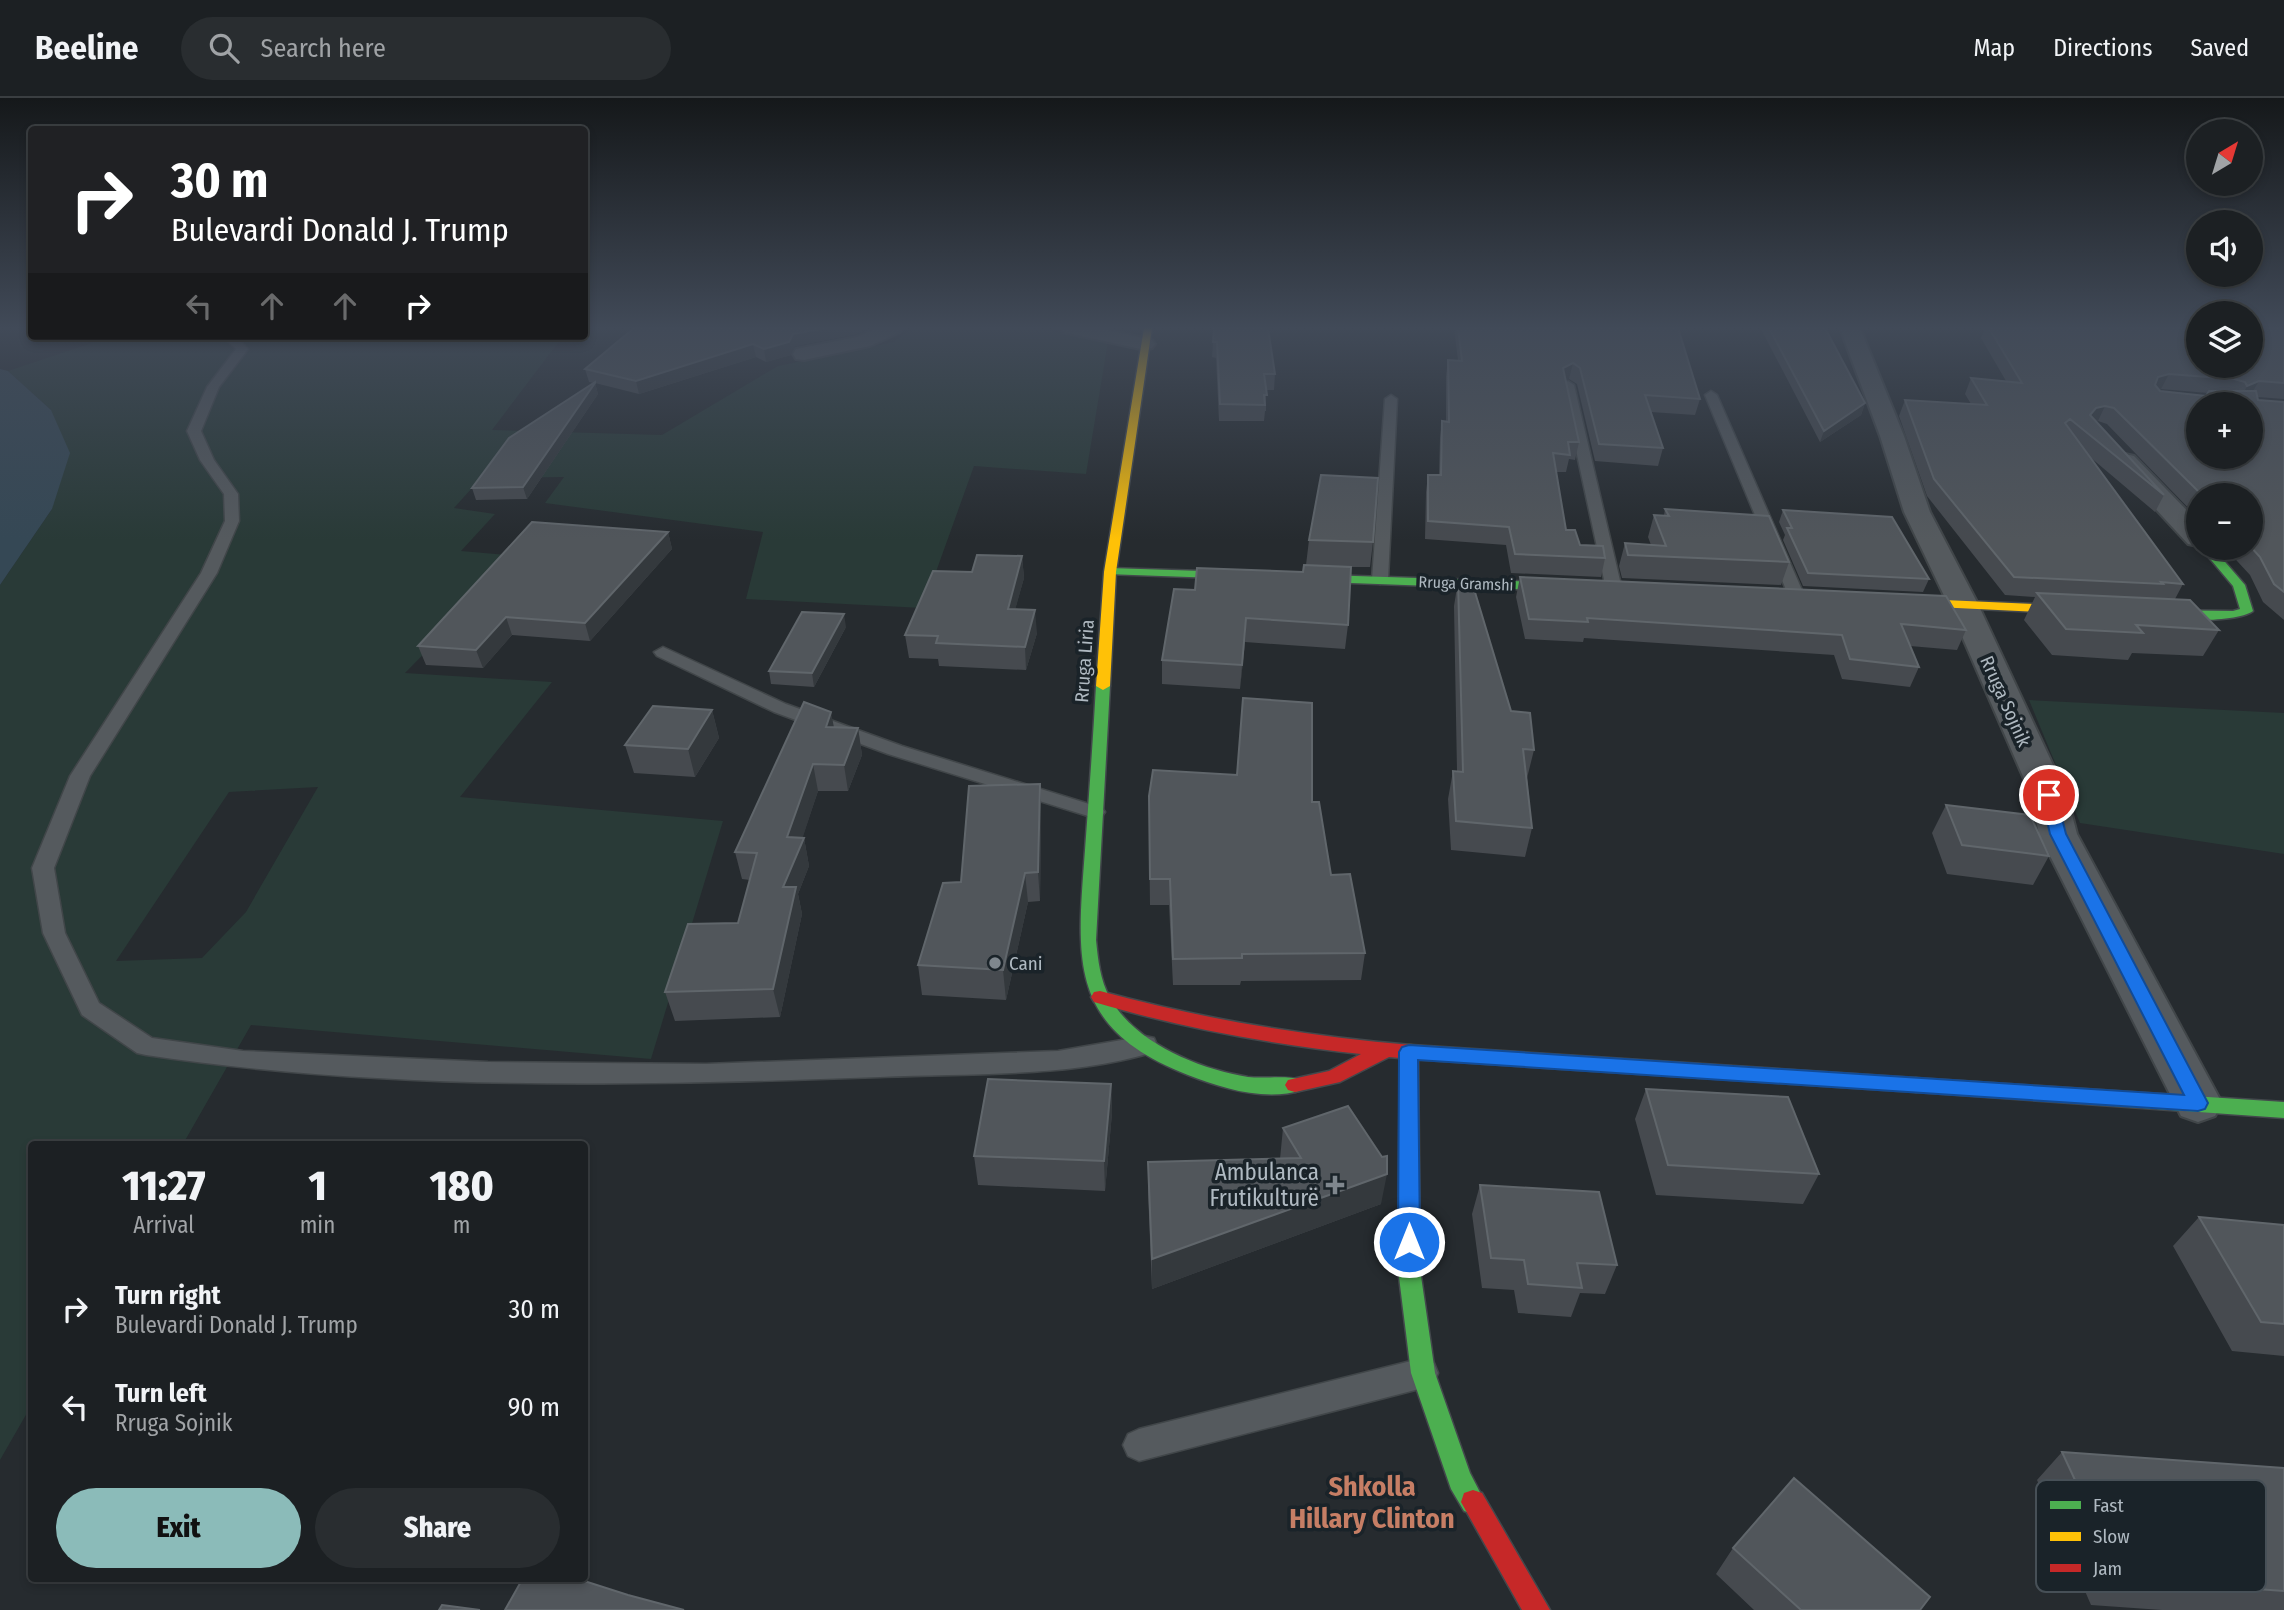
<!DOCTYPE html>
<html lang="en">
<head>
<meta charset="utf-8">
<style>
  body { margin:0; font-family:"Fira Sans Condensed",sans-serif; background:#292d30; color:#f1f3f6; height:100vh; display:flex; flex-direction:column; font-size:26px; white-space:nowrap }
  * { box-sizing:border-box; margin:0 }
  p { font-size:23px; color:#a0a3a6 }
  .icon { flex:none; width:38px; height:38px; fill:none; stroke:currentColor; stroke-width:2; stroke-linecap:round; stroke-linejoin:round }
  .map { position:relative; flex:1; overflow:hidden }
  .panel { position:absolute; left:28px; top:1043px; width:560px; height:441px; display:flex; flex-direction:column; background:#1c2023; border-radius:7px; box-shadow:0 4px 10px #0003,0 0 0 2px #3a3e41 }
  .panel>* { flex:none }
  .hud { position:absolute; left:28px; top:28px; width:560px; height:214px; border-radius:7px; box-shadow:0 4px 10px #0003,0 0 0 2px #3a3e41; background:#202124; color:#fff; overflow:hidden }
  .needle { width:46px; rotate:38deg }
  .tools { position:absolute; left:2186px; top:21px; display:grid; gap:14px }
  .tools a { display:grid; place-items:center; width:77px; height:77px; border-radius:50%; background:#1c2023; box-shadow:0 4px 10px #0003,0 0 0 2px #3a3e41; font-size:35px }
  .pin { position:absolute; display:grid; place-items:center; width:60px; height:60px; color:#fff; margin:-30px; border:4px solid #fff; border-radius:50%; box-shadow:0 2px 7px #0007 }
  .me { position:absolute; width:77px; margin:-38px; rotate:0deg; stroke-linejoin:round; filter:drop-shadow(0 0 5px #0008) }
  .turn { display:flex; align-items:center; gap:24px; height:147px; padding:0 28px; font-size:32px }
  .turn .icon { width:91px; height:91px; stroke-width:2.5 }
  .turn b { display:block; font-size:49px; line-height:60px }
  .lanes { display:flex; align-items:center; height:66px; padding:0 28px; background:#0003; justify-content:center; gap:35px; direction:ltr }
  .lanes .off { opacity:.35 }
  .eta { display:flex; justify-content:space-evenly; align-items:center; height:119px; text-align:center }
  .eta b { font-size:42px; font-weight:800; line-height:49px }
  .cta { display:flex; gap:14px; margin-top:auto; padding:14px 28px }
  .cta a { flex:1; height:80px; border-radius:42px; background:#8bbbb9; color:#111; font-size:28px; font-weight:800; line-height:80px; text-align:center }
  .cta a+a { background:#292d30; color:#f1f3f6 }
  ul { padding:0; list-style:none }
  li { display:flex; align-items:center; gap:21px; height:98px; padding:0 28px }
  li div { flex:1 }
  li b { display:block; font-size:26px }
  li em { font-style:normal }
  header { display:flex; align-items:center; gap:42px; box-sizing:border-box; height:98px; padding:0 35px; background:#1c2023; border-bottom:2px solid #3a3e41 }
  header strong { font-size:33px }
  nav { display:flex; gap:38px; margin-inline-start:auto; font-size:24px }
  .search { width:490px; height:63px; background:#292d30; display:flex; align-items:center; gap:18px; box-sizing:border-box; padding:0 24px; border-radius:38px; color:#a0a3a6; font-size:26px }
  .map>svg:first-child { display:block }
  .green { fill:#293a37; fill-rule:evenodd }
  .water { fill:#354855 }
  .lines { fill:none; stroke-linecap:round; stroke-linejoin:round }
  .lane-casing { stroke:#414649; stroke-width:3 }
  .street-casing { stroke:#414649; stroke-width:4 }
  .fast-casing { stroke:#43484c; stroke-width:3 }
  .slow-casing { stroke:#43484c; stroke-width:3 }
  .jam-casing { stroke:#43484c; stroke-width:3 }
  .lane { fill:#555a5e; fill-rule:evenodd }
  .street { fill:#555a5e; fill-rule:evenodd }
  .fast { fill:#4caf50; fill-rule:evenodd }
  .slow { fill:#ffc107; fill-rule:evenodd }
  .jam { fill:#c62828; fill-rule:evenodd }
  .wall { fill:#464a4f; fill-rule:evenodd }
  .shaded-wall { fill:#34393d }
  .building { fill:#51565b; stroke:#60666b; stroke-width:2; fill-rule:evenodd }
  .route { fill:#1a73e8; stroke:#114b97; stroke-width:2 }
  .poi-dot { fill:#7f878e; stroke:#1a2329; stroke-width:2.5 }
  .labels { text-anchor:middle; stroke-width:7; stroke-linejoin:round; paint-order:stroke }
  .far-street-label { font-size:16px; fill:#afb9c1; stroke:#1a2329 }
  .street-label { font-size:19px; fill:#afb9c1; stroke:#1a2329 }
  .poi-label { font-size:19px; fill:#afb9c1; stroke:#1a2329; text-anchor:start }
  .near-poi-label { font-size:23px; fill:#afb9c1; stroke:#1a2329; text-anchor:end }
  .near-quarter-label { font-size:28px; font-weight:bold; fill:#c67e65; stroke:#1a2329 }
  .key { fill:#1a2329; stroke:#475057; stroke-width:2 }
  .key-label { font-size:19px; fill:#afb9c1 }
</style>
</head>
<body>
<header>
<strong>Beeline</strong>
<div class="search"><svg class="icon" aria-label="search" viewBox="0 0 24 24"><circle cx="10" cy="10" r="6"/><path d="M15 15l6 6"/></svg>Search here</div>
<nav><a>Map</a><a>Directions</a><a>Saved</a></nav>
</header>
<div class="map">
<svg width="2284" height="1512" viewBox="0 0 2284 1512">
  <rect width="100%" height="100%" fill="#262b2f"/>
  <path class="green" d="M911,230h125l72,14 -22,132 -112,-8 -51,142 -177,-9 17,-67 -218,-29 19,-26 -83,1 -27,30 41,6 -34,37 139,12 -119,33 -76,77 147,9 -92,115 263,24 -72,238 -400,-34 -68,119h-151l-1,262 -31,54v-875l52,-76 -1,-99 -43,-39 105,-35h450l-71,94 170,5 116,-69 116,-24zM318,689l-72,125 -44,46 -86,3 113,-169z
    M2029,602l255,13v141l-204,-31z"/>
  <path class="water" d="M0,271l8,2 43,39 19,43 -18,56 -52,76z"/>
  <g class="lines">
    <defs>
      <path id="lane" d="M230,238l6,1 12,12 -29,38 -18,44 13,29 24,34 1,27 -22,52 -127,203 -36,92 11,65 34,70 53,35 91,13 245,11 218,2 352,-13 87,-15 9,2 3,7 -3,7c-85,26 -186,21 -274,25 -244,9 -492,14 -734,-22l-9,-2 -55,-38 -39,-82 -11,-65 38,-92 131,-203 24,-52 -1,-27 -24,-34 -13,-29 20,-44 29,-38 -10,-10z
        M1568,283l6,4 48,204 -8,5 -8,-5 -44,-204z
        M1711,293l6,4 88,202 -2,3h-12l-2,-3 -84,-202z
        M1391,297l6,4 -9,180 -8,5 -8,-5 13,-180z
        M663,549l123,57 116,42 200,62 3,4 -3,4h-14l-200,-62 -114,-42 -117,-56 -3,-4z
        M1423,1260l11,5 4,10 -4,10 -11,5 -284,73 -11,-5 -5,-11 5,-11 11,-5z"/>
      <path id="street" d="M877,230h26l-3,4 -30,14 -66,14 -8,-1 -3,-5 3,-5 61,-12z
        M1060,230h38l54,12 3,4 -3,4 -7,2 -82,-18z
        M1840,230h20l44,108 26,76 48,92 89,191 10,39 145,269 -7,13 -17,6 -17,-6 -142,-282 -8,-39 -83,-191 -44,-92 -24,-76z
        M2125,356l9,2 64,66v24l-10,-2 -72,-78 -3,-5 3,-5z"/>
      <path id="fast" d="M2201,450h12l32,37 8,26c-16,12 -81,10 -102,6v-6l4,-1 78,1 7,-2 -7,-23z
        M1110,470l460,15 6,4 -6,4 -464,-17v-4z
        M1103,584l7,4 -14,254c2,20 4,40 14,58 25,45 89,71 138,79 17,2 38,-2 54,3l3,5 -3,5c-36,12 -81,-2 -114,-15 -121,-47 -111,-115 -103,-225 4,-55 8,-109 11,-164z
        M1409,947l7,2 2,5 2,217 15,104 35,100 15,29 -3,9 -9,3 -9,-3 -13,-22 -40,-116 -13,-104 2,-217 2,-5z
        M1916,980l368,24v16l-368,-26 -7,-2 -3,-5 3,-5z"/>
      <path id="slow" d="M1144,230h8l-36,244 -6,114 -7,4 -7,-4 8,-114z
        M1899,500l181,8 6,4 -6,4 -185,-9v-6z
        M1411,947l505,33 7,2 3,5 -3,5 -7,2 -505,-33 -7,-2 -2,-5 2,-5z"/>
      <path id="jam" d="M1100,893c102,28 205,45 311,54l7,2 2,5 -2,5 -7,2 -22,-2 -49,25 -45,10 -7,-2 -3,-5 3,-5 41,-9 32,-17c-90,-10 -180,-26 -267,-52l-3,-5 3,-5z
        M1473,1392l9,3 68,117h-28l-61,-108 3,-9z"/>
    </defs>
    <use href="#lane" class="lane-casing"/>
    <use href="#street" class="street-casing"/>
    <use href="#fast" class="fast-casing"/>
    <use href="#slow" class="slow-casing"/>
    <use href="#jam" class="jam-casing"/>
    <use href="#lane" class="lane"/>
    <use href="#street" class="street"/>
    <use href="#fast" class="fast"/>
    <use href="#slow" class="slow"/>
    <use href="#jam" class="jam"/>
  </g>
  <path class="wall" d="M634,230h232l-3,3 -7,3 -61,12 -4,9 -25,7 -10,-5 -117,37 -44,-11 3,11 -71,105 -51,1 -4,-12 122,-105 -5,-1 -4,-13z
    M1210,230h58l7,46 -1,16h-8v21h-1l-1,10h-45l-3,-63 -4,-1 2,-29z
    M1454,230h224l22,71 -5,16 -44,-3 12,36 -5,18 -63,-5 -18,-77 -8,-5 -3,2 13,61 -4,18 -6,-1 -3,13h-10l10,58 14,15 25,13 -4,19 -90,-4 -5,-28 -81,-6 1,-47 2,-17h11l1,-37 2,-17 4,1v-46l2,-16h10z
    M1763,230h6l96,75 -4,12 -41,27 -58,-111z
    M1985,230h299v71l-26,-2v3l26,2v218l-21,-18 -13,-27 -25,-27h25v-53h-52v23l-91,-94 -9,-3 -2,1 68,73 -9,17 -65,-55 93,127 -8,15 44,31 -16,26 -71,-3 -4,7 -76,-5 -28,-35 11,-23 -30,-2 -78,-99 -28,-80 6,-16 66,4 -6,-10 6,-16 35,3 -25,-43zM2161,291l47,4 -2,3 -46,-5v-1z
    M1665,411l124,53 -8,23 -159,-7 -3,-12 6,-23 26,2 -3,-8 6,-22h10z
    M1783,412l146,69 -6,13 -120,-6 -20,-46 2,-5 -6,-13z
    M668,434l4,17 -82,92 -78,-6 -29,33 -57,-3 -8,-19z
    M1309,442l64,2 -3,25h-19l-3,58 -3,24 -100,-7 -5,47 -78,-5v-24l33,-70 108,-18 3,-7z
    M1022,458l2,22 -9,31 22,24 -11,37 -87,-4 -1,-7 -29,-1 -4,-23 67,-63z
    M1520,479l446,53 -9,20 -47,-4 9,21 -9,20 -68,-8 -8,-24 -250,-17 -1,4 -58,-3 -9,-42z
    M1458,483l53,130 23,39 -7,28 5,50 -7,29 -74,-7 -3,-51 5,-28h4l-3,-165z
    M846,529l-32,60 -43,-3 -2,-13z
    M712,612l7,28 -24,39 -61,-4 -9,-28z
    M834,629l24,1 4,27 -14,36h-30l-16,47h2l5,28 -11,28 4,20 -22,103 -105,4 -10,-29 73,-69 12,-43 -8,-1 -7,-27z
    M1040,686l1,29 -1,88 -12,1 -22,98 -84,-5 -4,-30 43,-83z
    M1312,704l19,73 34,78 -4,27 -120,1 -1,4h-67l-4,-80h-19l-1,-83z
    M1946,707l103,51 -16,29 -86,-11 -15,-41z
    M1111,986l1,29 -7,78 -127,-6 -4,-29z
    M1646,991l173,85 -16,30 -147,-9 -21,-76z
    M1283,1030l99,29 -1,47 -229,85 -4,-98v-29l132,-3z
    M1480,1087l137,80 -12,29 -25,-1 -9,24 -53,-4 -4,-23 -32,-2 -10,-74z
    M2199,1119l85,8v131l-52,-5 -59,-105z
    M2062,1354l222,16v142h-122l-71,-5 -54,-125z
    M1733,1450l187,62h-166l-38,-36z"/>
  <path class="shaded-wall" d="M826,230h40l-3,3 -7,3 -61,12 -4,9 -25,7 -2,-13 29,-15z
    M753,246l3,13 -117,37 -3,-13z
    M1573,265l-4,16 -9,5 3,-16z
    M2169,276l-8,15 -10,4 7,-16z
    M2259,283l-9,15 -11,6 8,-16z
    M595,285l3,11 -71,105 -4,-12z
    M1865,305l-4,12 -41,27 4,-11z
    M2105,308l-7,15 -10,2 -6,8 8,-16 6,-7z
    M668,434l4,17 -82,92 -5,-18z
    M1022,458l2,22 -15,54 -1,-23z
    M1035,512l2,23 -11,37 -1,-23z
    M844,516l2,13 -32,60 -2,-14z
    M506,519l6,18 -29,33 -7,-18z
    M1246,520l-1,24 -5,47 2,-24z
    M712,612l7,28 -24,39 -7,-28z
    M831,614l5,26 -10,-11z
    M858,630l4,27 -14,36 -4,-26z
    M813,666l5,27 -20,61 6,-14 5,28 -11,28 4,20 -22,103 -7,-28 14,-152z
    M1040,686l1,29 -1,88 -2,-29z
    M1025,775l3,29 -22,98 -3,-30z
    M1111,986l1,29 -7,78 -1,-30z
    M1387,1076l-6,30 -229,85v-30z"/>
  <path class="building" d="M634,230h192l-33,6 -4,8 -25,7 -11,-5 -117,37 -51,-12z
    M1214,230h54l7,46h-11l3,21h-3l1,10 -45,-1 -3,-62h-4z
    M1458,230h220l22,71 -55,-4 18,53 -64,-4 -19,-76 -7,-5 -10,5 16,74h-11l2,13 -17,-2 13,77h9l5,15 23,1 2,12 -90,-4 -6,-27 -81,-6v-46h13l1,-54 7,1 -1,-62 14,1z
    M1769,230h56l40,75 -41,28z
    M1989,230h209v38h52v-38h34v55l-25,-2 -12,5 -2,-4 -11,-3 -65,-5 -11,3 -3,8 5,6 46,5 3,-5h47l2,9 26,2v190l-10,-8 -14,-27 -10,-11v-51h-48l-88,-87 -9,-2 -9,2 -6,7 74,80 -94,-76 -5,4 118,161 -22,-2 2,2 -149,-7 -80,-98 -29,-79 82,5 -16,-27 51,5zM2198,306h52v53h-52z
    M595,284v1l-72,104 -51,1 37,-50z
    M1321,377l57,3 -5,64 -64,-2z
    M1665,411l104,7 20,46 -161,-7 -3,-12 41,3 -12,-31 15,1z
    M1783,412l109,7 37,62 -121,-6 -21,-45h5z
    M532,424l136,10 -83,91 -79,-6 -30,33 -58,-4z
    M977,457l45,1 -14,53 27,1 -10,37 -89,-4 2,-7 -33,-1 28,-64 39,1z
    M1304,467l47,2 -3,58 -102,-7 -4,47 -80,-5 12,-71 21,1 2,-22 106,4z
    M1520,479l426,19 20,34 -65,-6 18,43 -69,-8 -8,-24 -255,-17 1,4 -59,-3z
    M1471,481l40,132 19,2 4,37 -11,-1 9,79 -76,-7 -3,-50 10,1 -5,-191z
    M2037,495l153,7 29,30 -83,-5 7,8 -77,-4z
    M802,514l42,2 -32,59 -43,-2z
    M1243,600l69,5v99h7l12,73 19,-1 15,79 -123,1v4l-69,1 -3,-80h-20l-1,-83 4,-26 84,5z
    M804,604l27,10 -5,15 32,1 -14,37 -31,-1 -26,73 17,1 -21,49h13l-23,102 -108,3 23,-68 50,-1 19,-70 -22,-1z
    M653,608l59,4 -24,39 -63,-4z
    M1040,686l-2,88 -13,1 -22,97 -85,-5 25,-82 18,-1 8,-96z
    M1946,707l84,10 19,41 -87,-11z
    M988,981l123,5 -7,77 -130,-5z
    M1646,991l142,8 31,77 -151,-9z
    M1348,1008l34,51 5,-1v18l-235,85 -4,-97 153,-4 -18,-30z
    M1480,1087l119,7 18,73 -40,-2 5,25 -54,-4 -4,-24 -33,-2z
    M2199,1119l85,8v99l-23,-2z
    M2062,1354l222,16v123l-163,-12z
    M1794,1380l136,119 -10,13h-119l-68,-62z
    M523,1480h52l53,17 56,15h-179z
    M442,1507l38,5h-41z"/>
  <linearGradient id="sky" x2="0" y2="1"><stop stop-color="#15181a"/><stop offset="0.52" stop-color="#414a58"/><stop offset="1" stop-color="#414a58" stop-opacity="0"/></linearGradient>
  <rect width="2284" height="442" fill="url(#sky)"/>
  <path class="route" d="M2049,693l7,4 10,39 142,269 -3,6 -7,2 -780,-51 2,182 -3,7 -8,2 -7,-2 -4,-7 1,-190 3,-5 7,-2 775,50 -134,-261 -9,-39z"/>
  <g class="poi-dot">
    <circle cx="995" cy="865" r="7"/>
    <path d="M1331.5 1076.5h7v7h7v7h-7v7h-7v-7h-7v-7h7z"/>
  </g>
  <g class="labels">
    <g class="far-street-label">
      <text transform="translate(1466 485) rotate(2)" y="6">Rruga Gramshi</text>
    </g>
    <g class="street-label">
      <text transform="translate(1084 563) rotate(-86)" y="7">Rruga Liria</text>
      <text transform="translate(2006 603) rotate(66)" y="7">Rruga Sojnik</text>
    </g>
    <g class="poi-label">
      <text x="1009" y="872">Cani</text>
    </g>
    <g class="near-poi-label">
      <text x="1319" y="1082">Ambulanca<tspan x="1319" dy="26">Frutikulturë</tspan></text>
    </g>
    <g class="near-quarter-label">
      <text x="1372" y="1398">Shkolla<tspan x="1372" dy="32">Hillary Clinton</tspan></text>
    </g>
  </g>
  <rect x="2036" y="1382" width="230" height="112" rx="10" class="key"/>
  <rect x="2050" y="1403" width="31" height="8" fill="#4caf50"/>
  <rect x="2050" y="1434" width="31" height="9" fill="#ffc107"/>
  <rect x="2050" y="1466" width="31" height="8" fill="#c62828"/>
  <g class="key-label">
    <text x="2093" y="1414">Fast</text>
    <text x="2093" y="1445">Slow</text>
    <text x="2093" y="1477">Jam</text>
  </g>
</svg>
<div class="tools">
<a><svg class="needle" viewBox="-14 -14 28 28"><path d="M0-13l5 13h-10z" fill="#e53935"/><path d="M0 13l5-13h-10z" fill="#a0a3a6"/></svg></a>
<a><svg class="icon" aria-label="sound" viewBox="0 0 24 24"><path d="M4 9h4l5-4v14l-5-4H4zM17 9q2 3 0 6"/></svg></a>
<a><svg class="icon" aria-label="layers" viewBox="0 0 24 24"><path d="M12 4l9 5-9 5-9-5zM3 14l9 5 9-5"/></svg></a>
<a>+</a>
<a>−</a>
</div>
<div class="pin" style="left:2049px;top:697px;background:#d93025"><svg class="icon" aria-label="arrive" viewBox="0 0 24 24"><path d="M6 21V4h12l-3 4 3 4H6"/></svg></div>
<svg class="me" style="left:1409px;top:1144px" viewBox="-20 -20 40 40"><circle r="17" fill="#1a73e8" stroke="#fff" stroke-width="3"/><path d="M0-11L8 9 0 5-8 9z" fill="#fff"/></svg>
<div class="hud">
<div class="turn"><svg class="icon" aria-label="right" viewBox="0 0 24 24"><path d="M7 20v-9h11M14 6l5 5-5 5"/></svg><div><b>30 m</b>Bulevardi Donald J. Trump</div></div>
<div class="lanes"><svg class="icon off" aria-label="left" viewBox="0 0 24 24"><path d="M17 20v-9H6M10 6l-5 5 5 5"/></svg><svg class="icon off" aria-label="ahead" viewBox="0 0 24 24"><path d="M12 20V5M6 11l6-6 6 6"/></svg><svg class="icon off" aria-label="ahead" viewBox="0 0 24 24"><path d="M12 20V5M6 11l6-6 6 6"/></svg><svg class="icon" aria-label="right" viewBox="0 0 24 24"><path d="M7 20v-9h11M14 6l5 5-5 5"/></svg></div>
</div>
<section class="panel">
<div class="eta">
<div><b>11:27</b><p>Arrival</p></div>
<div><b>1</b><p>min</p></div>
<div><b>180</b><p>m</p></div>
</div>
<ul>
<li><svg class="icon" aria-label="right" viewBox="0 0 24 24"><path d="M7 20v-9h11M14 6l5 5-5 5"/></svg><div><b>Turn right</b><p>Bulevardi Donald J. Trump</p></div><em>30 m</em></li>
<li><svg class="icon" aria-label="left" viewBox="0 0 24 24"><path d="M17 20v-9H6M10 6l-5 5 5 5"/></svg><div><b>Turn left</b><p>Rruga Sojnik</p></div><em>90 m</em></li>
</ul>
<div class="cta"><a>Exit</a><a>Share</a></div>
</section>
</div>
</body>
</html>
